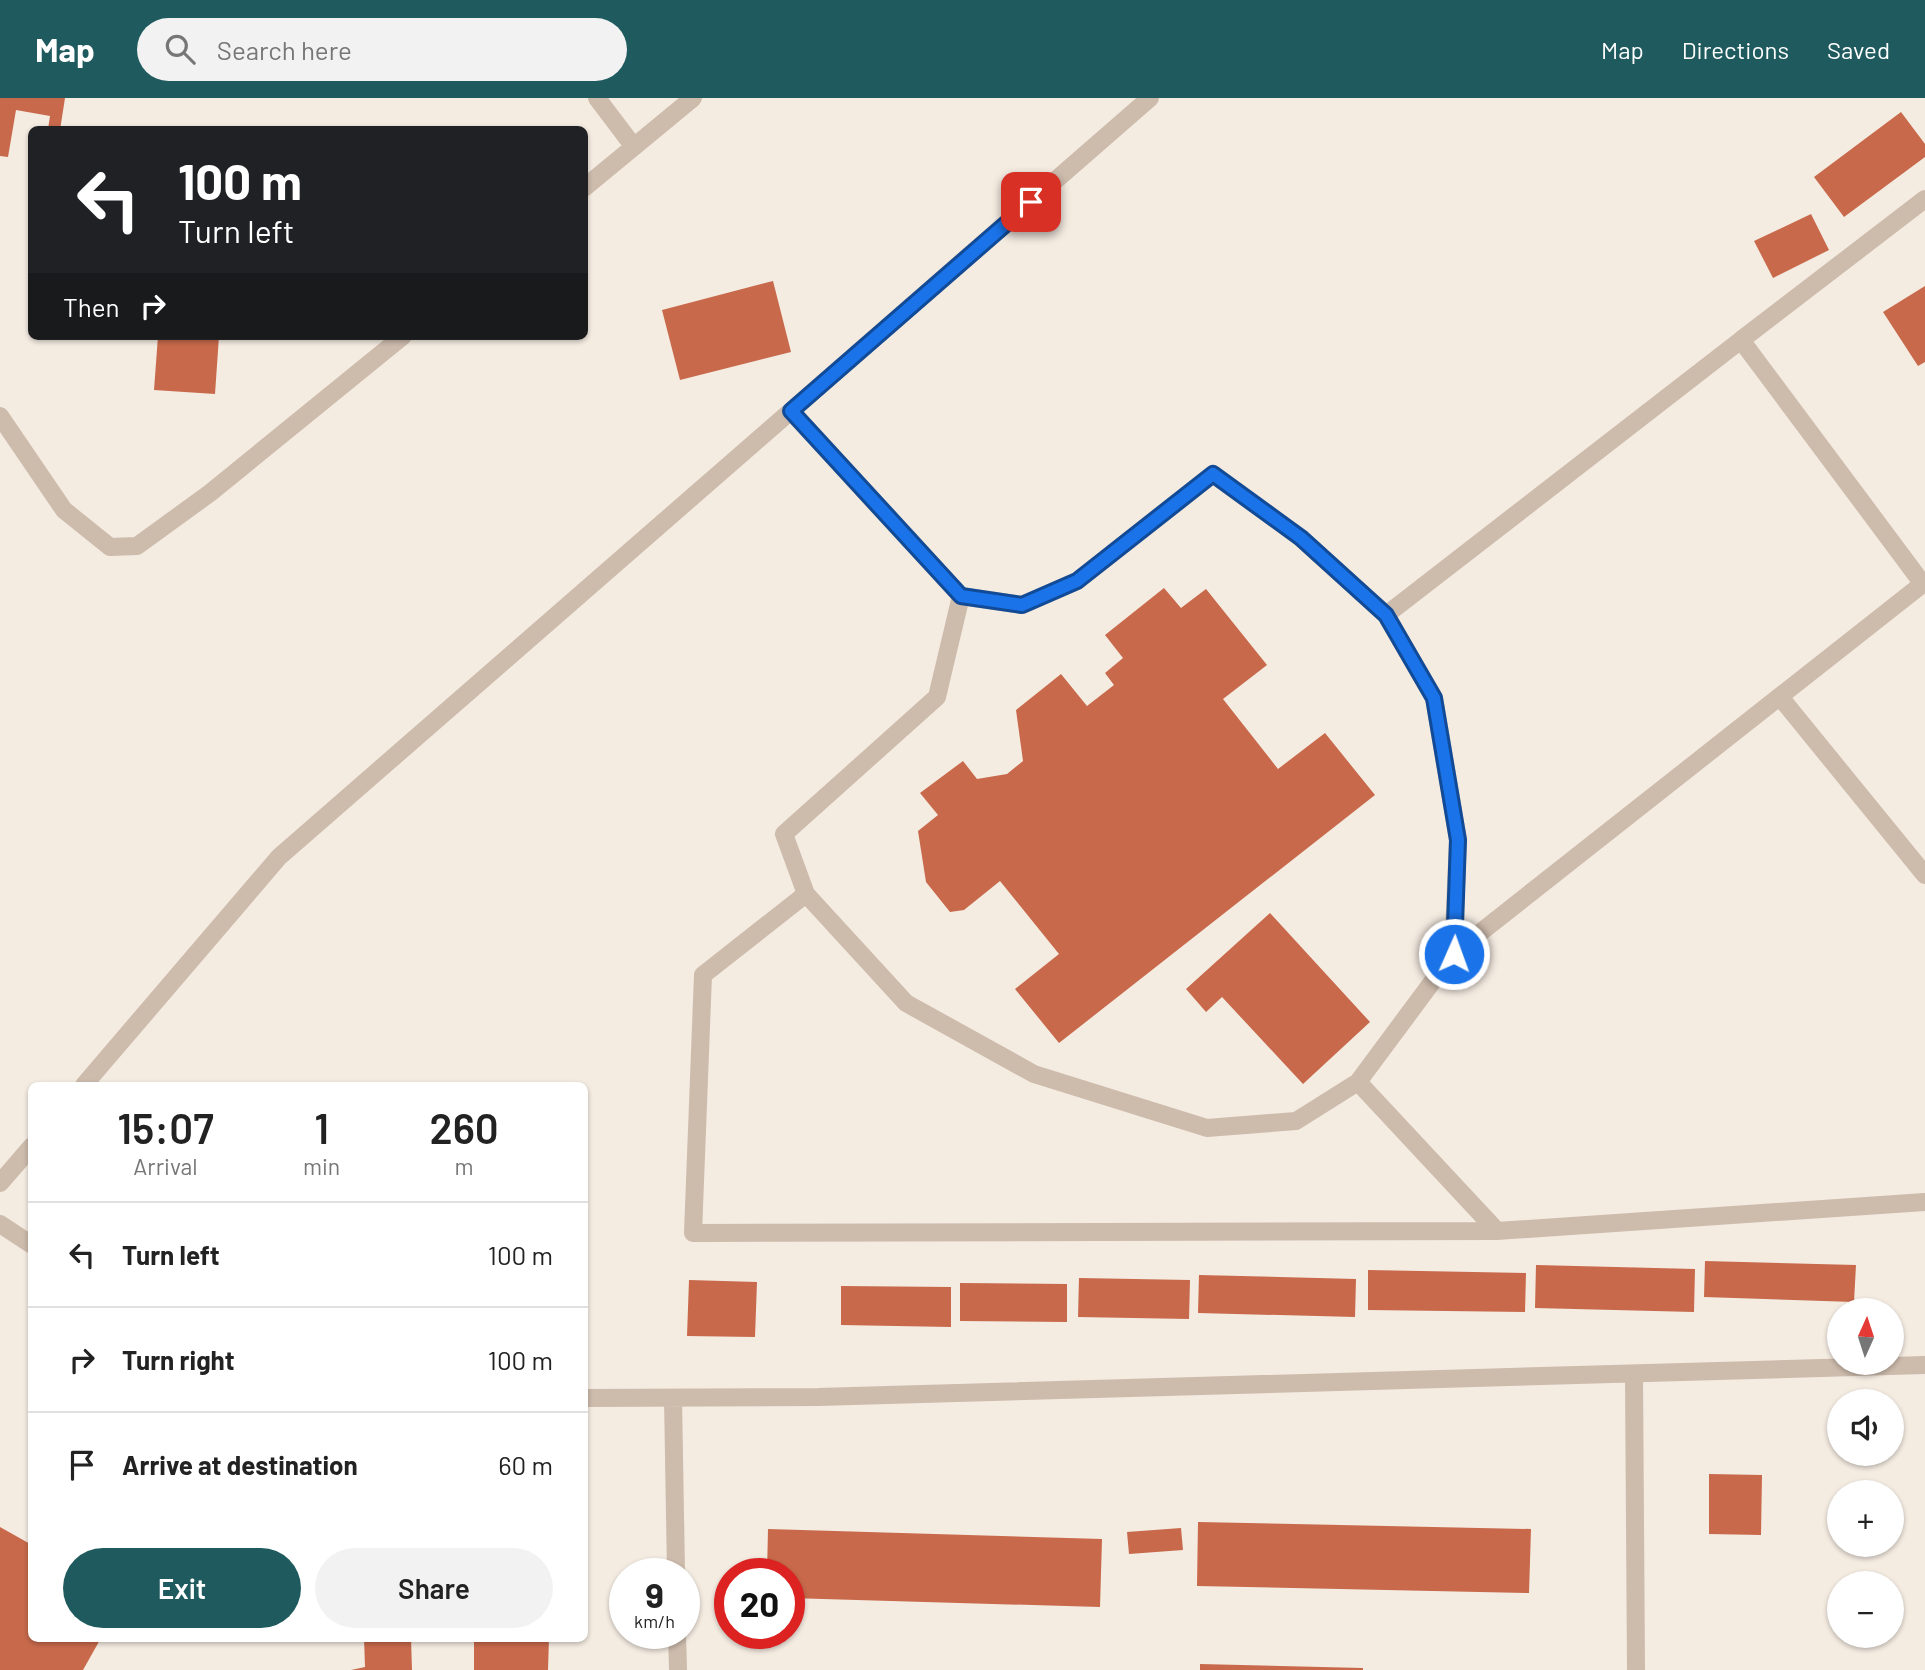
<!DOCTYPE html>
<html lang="en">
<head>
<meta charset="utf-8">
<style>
  body { margin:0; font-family:Barlow,sans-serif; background:#f2f2f2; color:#222; height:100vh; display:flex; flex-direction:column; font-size:26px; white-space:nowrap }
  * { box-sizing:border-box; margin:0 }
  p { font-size:23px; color:#767676 }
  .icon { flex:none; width:38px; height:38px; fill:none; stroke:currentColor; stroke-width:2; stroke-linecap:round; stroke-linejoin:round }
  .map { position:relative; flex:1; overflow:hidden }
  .sheet { position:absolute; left:28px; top:984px; width:560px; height:560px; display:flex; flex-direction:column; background:#fff; border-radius:10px; box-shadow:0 2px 5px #0004 }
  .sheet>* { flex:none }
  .hud { position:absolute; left:28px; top:28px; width:560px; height:214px; border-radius:10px; box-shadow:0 2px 5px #0004; background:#202124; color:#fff; overflow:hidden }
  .needle { width:46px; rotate:3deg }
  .buttons { position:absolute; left:1827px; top:1200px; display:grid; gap:14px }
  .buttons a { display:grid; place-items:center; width:77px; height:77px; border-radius:50%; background:#fff; box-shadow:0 2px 5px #0004; font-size:35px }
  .speed { position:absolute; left:609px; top:1460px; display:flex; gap:14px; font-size:35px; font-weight:700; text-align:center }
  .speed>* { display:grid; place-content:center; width:91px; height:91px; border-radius:50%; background:#fff; box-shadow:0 2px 5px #0004; line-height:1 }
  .speed small { font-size:18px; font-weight:400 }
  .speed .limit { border:10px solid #d22; background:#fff; color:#111 }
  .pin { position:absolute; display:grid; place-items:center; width:60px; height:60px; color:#fff; margin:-30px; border-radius:14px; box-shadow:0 4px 10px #0006 }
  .me { position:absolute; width:77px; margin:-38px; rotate:2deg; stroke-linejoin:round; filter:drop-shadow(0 0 5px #0008) }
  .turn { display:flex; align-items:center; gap:24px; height:147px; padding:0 35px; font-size:32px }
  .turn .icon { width:91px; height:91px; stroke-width:2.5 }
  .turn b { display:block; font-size:49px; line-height:60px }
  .then { display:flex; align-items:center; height:66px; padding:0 35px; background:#0003; gap:14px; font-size:26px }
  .eta { display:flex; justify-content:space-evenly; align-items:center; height:119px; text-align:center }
  .eta b { font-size:42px; font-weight:600; line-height:49px }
  .primary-button { display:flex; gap:14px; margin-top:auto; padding:14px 35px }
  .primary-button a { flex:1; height:80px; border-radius:42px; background:#1f5a5e; color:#fff; font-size:28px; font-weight:600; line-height:80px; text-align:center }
  .primary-button a+a { background:#f2f2f2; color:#222 }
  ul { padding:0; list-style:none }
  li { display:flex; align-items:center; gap:21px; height:105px; padding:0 35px; border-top:2px solid #e0e0e0 }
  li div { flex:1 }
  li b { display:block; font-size:26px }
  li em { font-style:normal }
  header { display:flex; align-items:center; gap:42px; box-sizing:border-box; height:98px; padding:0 35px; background:#1f5a5e; color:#fff }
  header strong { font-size:33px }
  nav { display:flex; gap:38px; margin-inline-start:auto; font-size:24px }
  .search { width:490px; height:63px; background:#f2f2f2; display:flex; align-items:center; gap:18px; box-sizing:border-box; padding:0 24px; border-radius:38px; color:#767676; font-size:26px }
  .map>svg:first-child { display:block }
  .building { fill:#c8694b }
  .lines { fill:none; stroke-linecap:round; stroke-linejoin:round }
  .minor { stroke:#cdbbac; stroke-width:18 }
  .route-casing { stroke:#114b97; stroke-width:18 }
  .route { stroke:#1a73e8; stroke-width:12 }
</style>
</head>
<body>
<header>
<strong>Map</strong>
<div class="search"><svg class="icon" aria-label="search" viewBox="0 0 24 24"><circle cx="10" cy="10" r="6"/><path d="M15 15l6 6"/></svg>Search here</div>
<nav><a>Map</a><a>Directions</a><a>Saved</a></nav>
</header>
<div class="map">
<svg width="1925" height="1572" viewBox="0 0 1925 1572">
  <rect width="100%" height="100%" fill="#f4ebe1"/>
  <path class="building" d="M0,0h65l-5,32 -12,-1 2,-13 -34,-6 -8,47 -8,-1z
    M1901,14l24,32v13l-81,60 -30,-40z
    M1811,116l18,36 -56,28 -19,-37z
    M773,183l18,71 -111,28 -18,-70z
    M1925,188v76l-7,4 -35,-54z
    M158,238h61l-4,58 -61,-4z
    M1164,490l17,20 25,-19 61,76 -44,34 55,70 47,-36 50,62 -316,248 -44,-54 44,-35 -59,-73 -36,29 -14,2 -24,-30 -8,-51 20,-16 -18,-22 43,-32 14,18 30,-5 16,-13 -7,-51 45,-36 26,32 27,-21 -9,-12 18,-15 -18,-23z
    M1270,815l100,109 -67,62 -81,-87 -16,15 -20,-23z
    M1705,1163l151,4 -2,37 -150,-5z
    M1536,1167l159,4 -1,43 -159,-4z
    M1368,1172l158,3 -1,39 -157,-2z
    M1199,1177l157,4 -1,38 -157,-4z
    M1079,1180l111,2 -1,39 -111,-2z
    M689,1182l68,2 -2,55 -68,-1z
    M960,1185l107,1v38l-107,-1z
    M841,1188l110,1v40l-110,-2z
    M1709,1376l53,1 -1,60 -52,-1z
    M1198,1424l333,7 -2,64 -332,-7z
    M0,1429l32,18v93h69l-18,32h-83z
    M1181,1430l2,22 -54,4 -2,-22z
    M768,1431l334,10 -2,68 -311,-9v-25h-22z
    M364,1540h47l1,32h-61l14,-3z
    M474,1540h75l-1,32h-74z
    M1200,1566l163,4v2h-163z"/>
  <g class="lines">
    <path class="minor" d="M597,0l37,49
      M584,90l109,-90
      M791,313l170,185 61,9 55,-24 136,-107 88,64 85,77 48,83 24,142 -5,114 -95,128 -62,39 -89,7 -173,-54 -128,-71 -100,-109 -22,-60 153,-137 24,-101
      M0,318l64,94 46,37 27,-1 73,-53 193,-157
      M1923,486l-182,-244 184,-141
      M1386,517l355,-275
      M1780,599l145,178
      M806,796l-103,81 -10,258 804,-2 -139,-149
      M1453,856l472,-372
      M84,987l195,-228 871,-759
      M0,1085l32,-37
      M0,1126l32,21
      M1497,1133l428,-29
      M1634,1277l2,295
      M584,1300l234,-1 1107,-32
      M673,1300l3,175
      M677,1535l1,37"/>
  </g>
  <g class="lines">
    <defs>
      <path id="route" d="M1031,104l-240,209 170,185 61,9 55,-24 136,-107 88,64 85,77 48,83 24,142 -4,114"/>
    </defs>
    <use href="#route" class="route-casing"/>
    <use href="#route" class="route"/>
  </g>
</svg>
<div class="buttons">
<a><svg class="needle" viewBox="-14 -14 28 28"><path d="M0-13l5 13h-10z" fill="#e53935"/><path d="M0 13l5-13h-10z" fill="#767676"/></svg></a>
<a><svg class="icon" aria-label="sound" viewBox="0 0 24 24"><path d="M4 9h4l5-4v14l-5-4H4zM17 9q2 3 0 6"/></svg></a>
<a>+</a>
<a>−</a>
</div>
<div class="speed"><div>9<small>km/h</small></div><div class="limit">20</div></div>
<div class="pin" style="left:1031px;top:104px;background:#d93025"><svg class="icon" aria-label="arrive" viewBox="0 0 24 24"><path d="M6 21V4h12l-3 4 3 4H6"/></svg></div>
<svg class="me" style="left:1454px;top:856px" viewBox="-20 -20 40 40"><circle r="17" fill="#1a73e8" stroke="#fff" stroke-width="3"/><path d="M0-11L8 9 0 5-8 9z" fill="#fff"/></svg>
<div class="hud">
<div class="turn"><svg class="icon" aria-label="left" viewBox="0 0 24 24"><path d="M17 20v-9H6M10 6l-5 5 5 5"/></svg><div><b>100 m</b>Turn left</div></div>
<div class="then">Then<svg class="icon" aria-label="right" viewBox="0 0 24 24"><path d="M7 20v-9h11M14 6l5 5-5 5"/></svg></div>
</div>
<section class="sheet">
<div class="eta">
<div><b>15:07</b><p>Arrival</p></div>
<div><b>1</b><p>min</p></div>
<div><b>260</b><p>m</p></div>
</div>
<ul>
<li><svg class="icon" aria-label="left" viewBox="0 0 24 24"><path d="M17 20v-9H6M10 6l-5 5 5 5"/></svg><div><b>Turn left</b></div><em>100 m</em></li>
<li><svg class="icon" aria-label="right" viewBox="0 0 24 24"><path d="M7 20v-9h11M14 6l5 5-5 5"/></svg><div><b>Turn right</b></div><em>100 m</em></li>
<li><svg class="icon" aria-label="arrive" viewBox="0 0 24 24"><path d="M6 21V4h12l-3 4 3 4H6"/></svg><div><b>Arrive at destination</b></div><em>60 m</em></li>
</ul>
<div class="primary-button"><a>Exit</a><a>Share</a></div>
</section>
</div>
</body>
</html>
